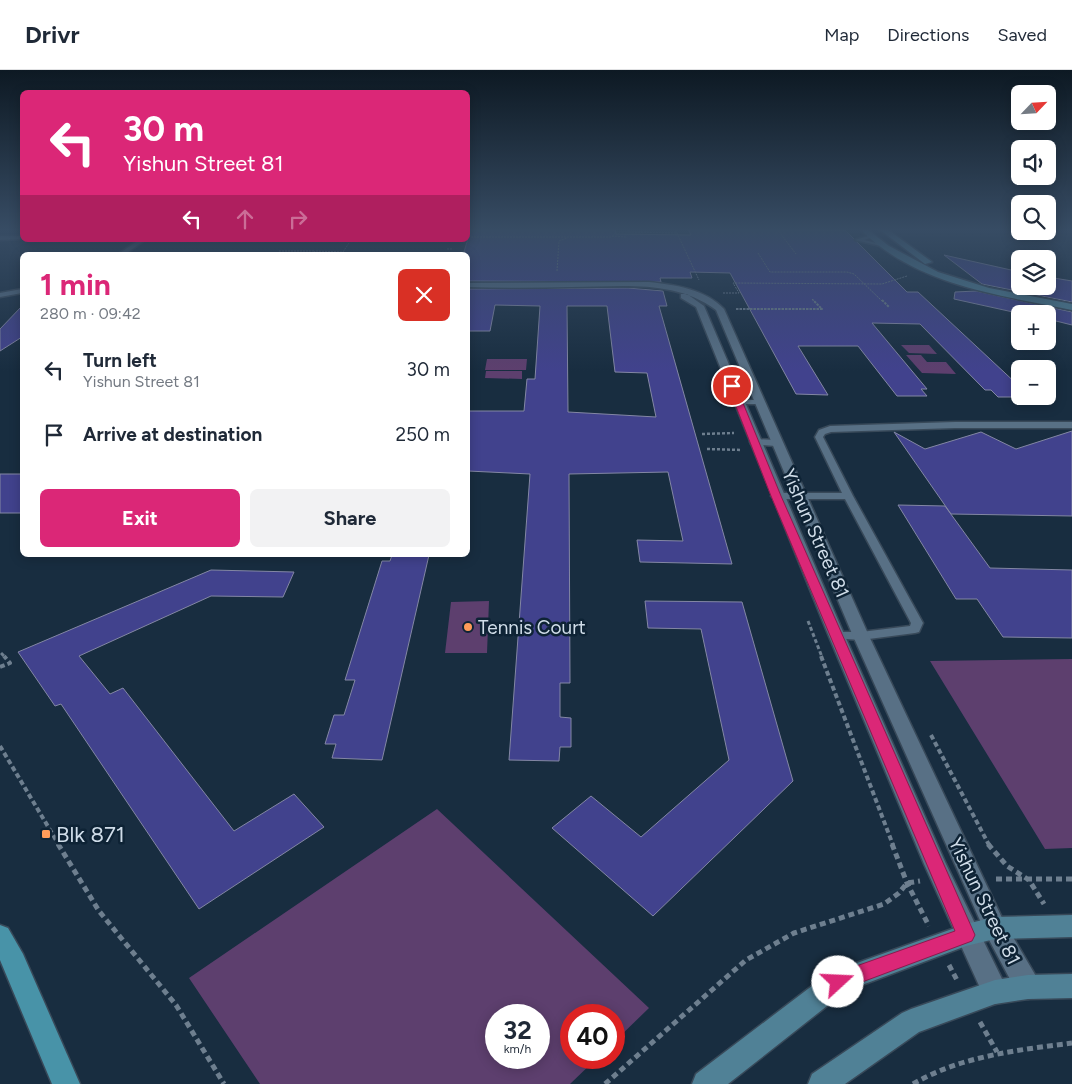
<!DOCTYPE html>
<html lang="en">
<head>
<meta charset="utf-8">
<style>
  body { margin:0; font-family:Figtree,sans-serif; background:#f2f2f3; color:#1f2937; height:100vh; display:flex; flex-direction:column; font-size:19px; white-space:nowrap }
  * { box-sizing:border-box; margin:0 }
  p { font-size:16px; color:#747a83 }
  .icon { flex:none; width:28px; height:28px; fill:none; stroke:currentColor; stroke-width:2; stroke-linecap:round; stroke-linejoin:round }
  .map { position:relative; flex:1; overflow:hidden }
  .side { position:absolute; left:20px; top:182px; width:450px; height:305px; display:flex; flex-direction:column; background:#fff; border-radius:8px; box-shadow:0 2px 12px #0003 }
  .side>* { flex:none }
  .guide { position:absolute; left:20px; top:20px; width:450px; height:152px; border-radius:8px; box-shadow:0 2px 12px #0003; background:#db2777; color:#fff; overflow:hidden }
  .needle { width:32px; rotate:65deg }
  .controls { position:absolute; left:1011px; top:15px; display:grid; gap:10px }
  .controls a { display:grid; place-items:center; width:45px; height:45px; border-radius:8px; background:#fff; box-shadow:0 2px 12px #0003; font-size:25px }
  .speed { position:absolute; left:485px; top:934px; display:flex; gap:10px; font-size:25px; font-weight:700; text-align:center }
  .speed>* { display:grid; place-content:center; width:65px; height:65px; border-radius:50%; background:#fff; box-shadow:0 2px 12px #0003; line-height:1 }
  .speed small { font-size:12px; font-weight:400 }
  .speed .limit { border:8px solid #d22; background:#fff; color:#111 }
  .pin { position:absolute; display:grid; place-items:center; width:42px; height:42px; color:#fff; margin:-21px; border:2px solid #fff; border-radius:50%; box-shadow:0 1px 5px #0007 }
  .me { position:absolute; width:55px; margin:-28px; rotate:70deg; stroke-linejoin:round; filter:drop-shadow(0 0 4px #0008) }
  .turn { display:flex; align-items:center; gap:18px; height:105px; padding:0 20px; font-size:22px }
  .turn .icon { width:65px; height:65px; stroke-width:2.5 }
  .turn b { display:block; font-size:35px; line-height:42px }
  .lanes { display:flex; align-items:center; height:48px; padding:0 20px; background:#0003; justify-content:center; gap:25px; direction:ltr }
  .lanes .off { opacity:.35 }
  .round { display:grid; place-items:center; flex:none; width:52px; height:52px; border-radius:8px; background:#f2f2f3 }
  .summary { display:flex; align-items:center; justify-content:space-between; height:85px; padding:0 20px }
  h1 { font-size:30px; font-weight:700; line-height:38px; color:#db2777 }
  .action { display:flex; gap:10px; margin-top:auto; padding:10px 20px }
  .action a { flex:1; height:58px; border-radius:8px; background:#db2777; color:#fff; font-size:20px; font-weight:700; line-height:58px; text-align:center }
  .action a+a { background:#f2f2f3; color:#1f2937 }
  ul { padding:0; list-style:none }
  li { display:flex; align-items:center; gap:15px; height:65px; padding:0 20px }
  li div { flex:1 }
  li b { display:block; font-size:19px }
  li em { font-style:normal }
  header { display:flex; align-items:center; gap:30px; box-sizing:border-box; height:70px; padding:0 25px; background:#fff; border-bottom:1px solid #e0e1e3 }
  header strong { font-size:24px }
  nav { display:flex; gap:28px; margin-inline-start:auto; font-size:18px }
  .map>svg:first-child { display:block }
  .green { fill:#5d3f6e; fill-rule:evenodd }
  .building { fill:#41428d; stroke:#8387a4; fill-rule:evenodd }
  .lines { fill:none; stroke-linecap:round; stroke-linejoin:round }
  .lane-casing { stroke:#384959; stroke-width:3 }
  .street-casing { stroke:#384959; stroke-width:3 }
  .secondary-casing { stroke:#384959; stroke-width:3 }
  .primary-casing { stroke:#384959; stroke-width:3 }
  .path-far5 { stroke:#6e7f8f; stroke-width:1; stroke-dasharray:2 1; stroke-linecap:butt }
  .path-far4 { stroke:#6e7f8f; stroke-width:2; stroke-dasharray:2.5 1; stroke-linecap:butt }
  .path-far3 { stroke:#6e7f8f; stroke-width:2.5; stroke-dasharray:3 2; stroke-linecap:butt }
  .path-far2 { stroke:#6e7f8f; stroke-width:3; stroke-dasharray:4 2.5; stroke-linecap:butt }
  .path-far1 { stroke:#6e7f8f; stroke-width:4; stroke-dasharray:5 3; stroke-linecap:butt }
  .path { stroke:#6e7f8f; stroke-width:5; stroke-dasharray:6 4; stroke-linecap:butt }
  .lane { fill:#587085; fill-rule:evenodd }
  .street { fill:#587085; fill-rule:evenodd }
  .secondary { fill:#508196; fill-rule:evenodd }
  .primary { fill:#4893a8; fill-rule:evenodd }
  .route { fill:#db2777; stroke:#8e194d }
  .poi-dot { fill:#fe9b59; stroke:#0e2335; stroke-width:2 }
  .labels { text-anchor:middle; stroke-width:5; stroke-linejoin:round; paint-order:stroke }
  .street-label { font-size:19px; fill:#d0dde9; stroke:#0e2335 }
  .poi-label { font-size:19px; fill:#d0dde9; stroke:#0e2335; text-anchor:start }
  .near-poi-label { font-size:22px; fill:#d0dde9; stroke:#0e2335; text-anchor:start }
</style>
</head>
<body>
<header>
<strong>Drivr</strong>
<nav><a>Map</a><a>Directions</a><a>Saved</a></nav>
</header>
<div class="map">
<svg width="1072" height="1014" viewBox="0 0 1072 1014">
  <rect width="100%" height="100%" fill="#182d40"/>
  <path class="green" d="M901,275h28l8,9 -28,-1z
    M906,285h15l6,7h19l10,12 -34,-1z
    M487,289h40l-1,11h-41z
    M486,301h36v8l-37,-1z
    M489,531l-2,52h-42l6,-51z
    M1072,589v189l-27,1 -115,-188z
    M437,739l212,199 -35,34v-27h-43v43h26l-27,26h-310l-71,-106zM496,945h43v43h-43z"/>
  <path class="building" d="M471,159h137l7,1 1,4 75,1 -3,-6 157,1 62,62h11l102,95v9l13,1h-35l-7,-7h-6l-65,-66 -48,-1 55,66h-6l6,7h-30l-39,-50h-60l30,49 -32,-1 -66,-121 -40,-1 2,6h-32l1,4 -193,-1v-26h-5z
    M944,185l76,17v14h28v-9l24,4v21l-90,-18z
    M628,218l35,3 4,15h-8l73,258 -92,-2 -3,-22 46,1 -15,-69 -99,2 1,209h-10v34l11,1v29h-11l-1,14 -50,-1 21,-286 -62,-3v-60h56l3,-32h8l5,-73 -45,-1 -5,26h-22v-42zM567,236h40l8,66 32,1 9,44 -88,-5z
    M976,221l96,21v13l-24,-6v-5h-26l-68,-15 1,-7z
    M22,236v31l-22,14v-22z
    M1072,361v85l-121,-2 -57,-82 31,17 56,-17 35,17z
    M0,404h22v39h-22z
    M898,435l47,1 45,62 82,2v68l-69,-1 -26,-38h-21z
    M392,485h37l-47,205 -50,-2 4,-14h-11l9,-29h10l11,-35h-10l37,-119h8z
    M211,500l83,2 -11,25 -72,-1 -132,60 31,38 13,-6 111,143 60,-37 30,33 -125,82 -138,-205 -6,2 -37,-54z
    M645,531l97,1 51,179 -140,135 -101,-88 39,-32 50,41 88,-77 -28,-131 -53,-1z"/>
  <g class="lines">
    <defs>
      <path id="lane" d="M871,165l2,2 -9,3 21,5v2l-30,-7z
        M0,166h22v3l-22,1z
        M139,170h6l-21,15h-7z
        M735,330h24l4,2 -4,2h-24z
        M955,352h117v6h-117l-124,4 -6,2 -2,3 30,59 70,127 -4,9 -4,1 -54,7 -29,-2 -2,-3 2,-3h29l49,-6 1,-3 -66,-124h-69l-5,-3 5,-3h66l-27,-56 4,-7 11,-4z
        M754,369l22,1 4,3 -4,3 -25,-2 -1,-2z"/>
      <path id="street" d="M649,212c27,3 56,7 75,27l145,327 134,284 34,58 4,9 -4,9 -9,3 -9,-3 -32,-60 -134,-300 -137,-326c-42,-31 -95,-23 -145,-23 -34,1 -69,1 -103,0v-4z
        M22,219v4l-22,4v-4z
        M681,224h6l17,12 137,321 105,237 58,119 4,9 -4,9 -9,3 -9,-3 -62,-137 -99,-237 -129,-320 -15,-9z"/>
      <path id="secondary" d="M860,159h7l22,17 49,26 51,16 83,16v6c-73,-15 -157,-25 -212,-81z
        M879,159h8l45,33 -7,2z
        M1072,845v22l-77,2 -29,7 -120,45 -118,93h-36l4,-10 133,-101 137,-49 29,-7z
        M1072,904v24l-44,1 -33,5 -76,28 -74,52h-37l4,-10 90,-61 9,-4 84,-29 33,-5z"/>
      <path id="primary" d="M0,855l8,3 15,26 57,130h-28l-52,-124z"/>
    </defs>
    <use href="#lane" class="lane-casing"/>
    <use href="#street" class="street-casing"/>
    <use href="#secondary" class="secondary-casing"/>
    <use href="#primary" class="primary-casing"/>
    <path class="path-far5" d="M628,159l1,3 48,1 -2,-4
      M777,159l19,25
      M677,163l22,47
      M612,166l14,1
      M468,167h144l4,-5h13
      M447,179h5
      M279,181h35
      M758,183l12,19h77l7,2 29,28
      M312,185l3,-4 28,1 8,-12
      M557,201l2,-30 8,-3
      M723,223h16l-6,-10 149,1 25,-8
      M812,229l3,3"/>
    <path class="path-far4" d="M882,230l7,7
      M736,239h86l-9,-9"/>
    <path class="path-far3" d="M702,364l32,-1
      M707,379l35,1"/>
    <path class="path-far2" d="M808,551l14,36
      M1,583l4,4"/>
    <path class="path-far1" d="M821,586l72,189
      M0,597l10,-4 -6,-7
      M931,665l58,110
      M0,676l59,99"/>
    <path class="path" d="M58,774l41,67 77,94 48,79
      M892,774l15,39 22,43
      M988,774l19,22 22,14 15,24
      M996,809h76
      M949,895l9,17
      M980,952l17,30
      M605,1014l141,-124 48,-27 90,-29 15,-11 8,-10 13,-2
      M913,1014c48,-28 105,-34 159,-41"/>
    <use href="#lane" class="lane"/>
    <use href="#street" class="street"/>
    <use href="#secondary" class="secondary"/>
    <use href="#primary" class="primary"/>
  </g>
  <linearGradient id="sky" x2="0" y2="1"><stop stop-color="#0d1923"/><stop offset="0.53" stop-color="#374c64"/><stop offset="1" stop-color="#374c64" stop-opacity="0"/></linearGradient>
  <rect width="1072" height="301" fill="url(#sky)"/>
  <path class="route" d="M732,313l4,3 45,110 194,439 -3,6 -134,50 -7,-3 -3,-6 3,-7 124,-44 -184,-435 -43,-110z"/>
  <g class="poi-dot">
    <circle cx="468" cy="557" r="5"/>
    <rect x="41" y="759" width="10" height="10" rx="2.5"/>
  </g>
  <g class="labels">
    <g class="street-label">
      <text transform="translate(816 463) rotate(66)" y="7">Yishun Street 81</text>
      <text transform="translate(985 831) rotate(64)" y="7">Yishun Street 81</text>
    </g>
    <g class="poi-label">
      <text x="478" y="564">Tennis Court</text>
    </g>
    <g class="near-poi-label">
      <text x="56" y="772">Blk 871</text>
    </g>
  </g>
</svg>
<div class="controls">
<a><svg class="needle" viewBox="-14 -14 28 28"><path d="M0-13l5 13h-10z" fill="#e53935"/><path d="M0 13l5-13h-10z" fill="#747a83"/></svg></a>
<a><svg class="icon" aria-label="sound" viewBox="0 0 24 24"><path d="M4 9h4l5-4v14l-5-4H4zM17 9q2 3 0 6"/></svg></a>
<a><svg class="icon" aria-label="search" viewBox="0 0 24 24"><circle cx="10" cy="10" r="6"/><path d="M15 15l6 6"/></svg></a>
<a><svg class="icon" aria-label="layers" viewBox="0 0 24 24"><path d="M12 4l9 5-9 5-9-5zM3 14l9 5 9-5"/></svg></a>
<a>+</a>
<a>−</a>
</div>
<div class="speed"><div>32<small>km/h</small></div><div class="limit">40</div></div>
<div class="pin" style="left:732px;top:316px;background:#d93025"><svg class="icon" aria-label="arrive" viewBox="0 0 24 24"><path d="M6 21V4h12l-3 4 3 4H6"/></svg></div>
<svg class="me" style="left:838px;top:912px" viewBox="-20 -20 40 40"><circle r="19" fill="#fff"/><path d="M0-13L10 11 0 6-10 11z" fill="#db2777"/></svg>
<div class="guide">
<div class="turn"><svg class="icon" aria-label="left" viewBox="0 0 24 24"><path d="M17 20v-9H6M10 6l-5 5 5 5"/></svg><div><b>30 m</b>Yishun Street 81</div></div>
<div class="lanes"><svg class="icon" aria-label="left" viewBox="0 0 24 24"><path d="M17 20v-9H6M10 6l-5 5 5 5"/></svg><svg class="icon off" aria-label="ahead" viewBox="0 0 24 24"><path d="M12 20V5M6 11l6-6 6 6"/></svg><svg class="icon off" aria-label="right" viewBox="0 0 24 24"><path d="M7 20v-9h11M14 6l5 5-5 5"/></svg></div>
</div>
<section class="side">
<div class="summary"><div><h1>1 min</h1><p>280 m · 09:42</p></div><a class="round" style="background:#d93025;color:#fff"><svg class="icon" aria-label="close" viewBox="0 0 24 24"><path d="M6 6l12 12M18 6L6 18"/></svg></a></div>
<ul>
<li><svg class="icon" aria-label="left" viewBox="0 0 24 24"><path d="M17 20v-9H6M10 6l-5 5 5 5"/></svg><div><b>Turn left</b><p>Yishun Street 81</p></div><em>30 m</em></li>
<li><svg class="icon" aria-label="arrive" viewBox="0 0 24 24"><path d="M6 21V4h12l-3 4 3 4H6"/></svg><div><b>Arrive at destination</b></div><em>250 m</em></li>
</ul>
<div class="action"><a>Exit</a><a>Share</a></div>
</section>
</div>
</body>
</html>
